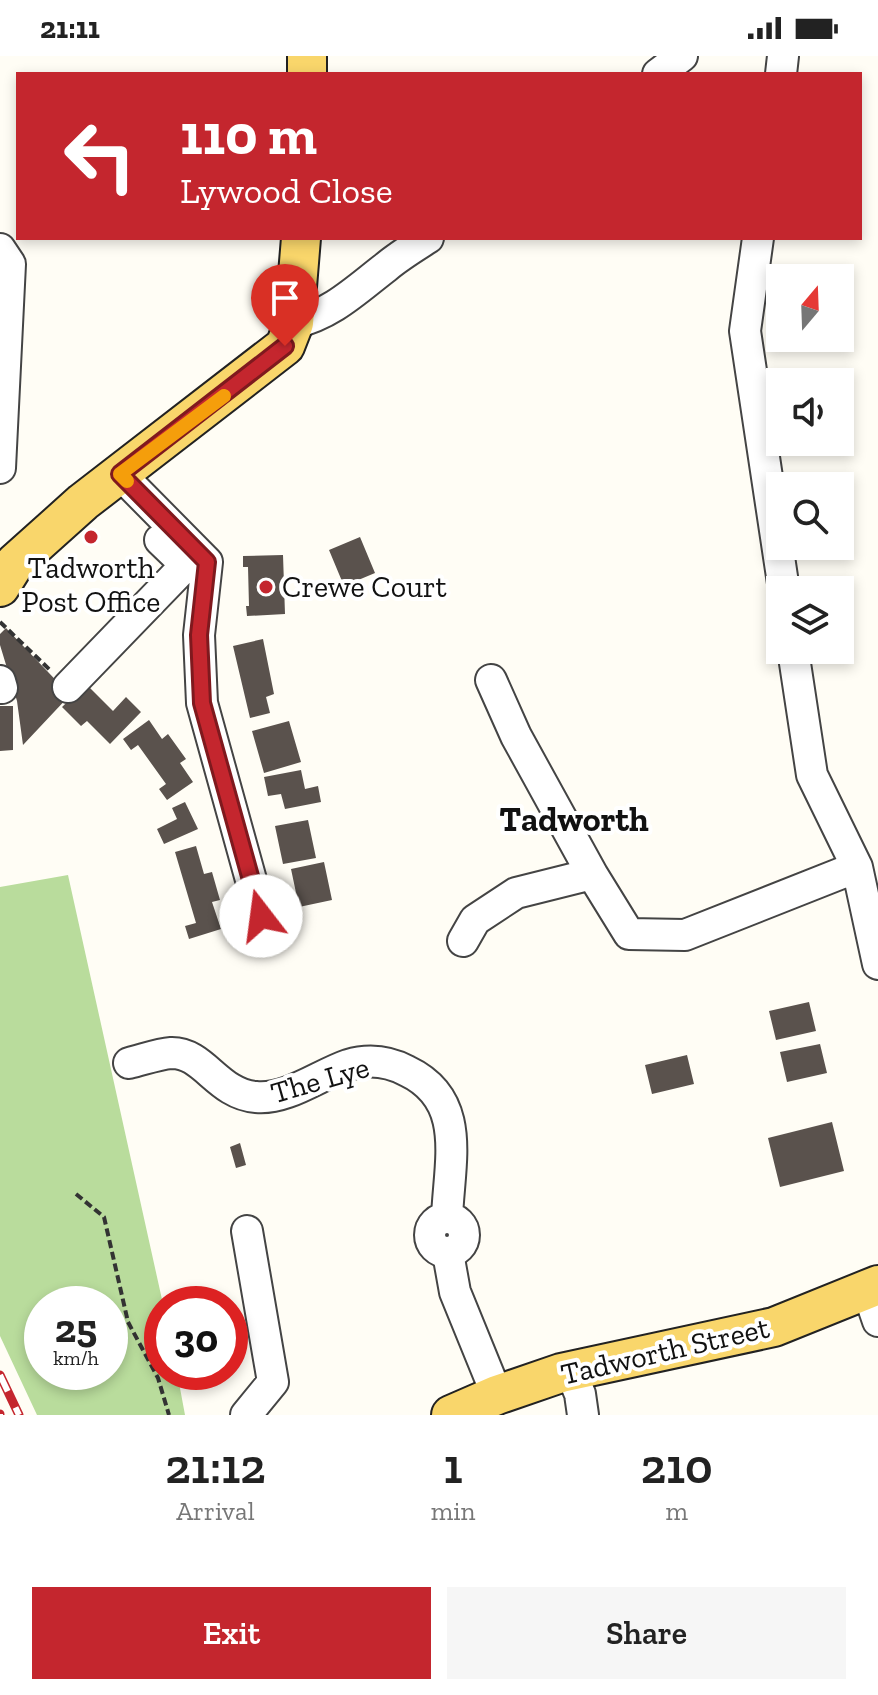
<!DOCTYPE html>
<html lang="en">
<head>
<meta charset="utf-8">
<style>
  body { margin:0; font-family:"Zilla Slab",serif; background:#f6f6f6; color:#222; height:100vh; display:flex; flex-direction:column; font-size:30px; white-space:nowrap }
  * { box-sizing:border-box; margin:0 }
  p { font-size:26px; color:#767676 }
  .icon { flex:none; width:44px; height:44px; fill:none; stroke:currentColor; stroke-width:2; stroke-linecap:round; stroke-linejoin:round }
  .map { position:relative; height:1359px; overflow:hidden }
  .sheet { display:flex; flex-direction:column; background:#fff; flex:1 }
  .sheet>* { flex:none }
  .guide { position:absolute; left:16px; top:16px; width:846px; height:168px; border-radius:0px; box-shadow:0 4px 12px #0003; background:#c4262e; color:#fff; overflow:hidden }
  .needle { width:52px; rotate:19deg }
  .tools { position:absolute; left:766px; top:208px; display:grid; gap:16px }
  .tools a { display:grid; place-items:center; width:88px; height:88px; border-radius:0px; background:#fff; box-shadow:0 4px 12px #0003; font-size:40px }
  .speed { position:absolute; left:24px; top:1230px; display:flex; gap:16px; font-size:40px; font-weight:700; text-align:center }
  .speed>* { display:grid; place-content:center; width:104px; height:104px; border-radius:50%; background:#fff; box-shadow:0 4px 12px #0003; line-height:1 }
  .speed small { font-size:20px; font-weight:400 }
  .speed .limit { border:12px solid #d22; background:#fff; color:#111 }
  .pin { position:absolute; display:grid; place-items:center; width:68px; height:68px; color:#fff; margin:-82px -34px; border-radius:50% 50% 50% 0; rotate:-45deg; box-shadow:0 0 8px #0007 }
  .pin .icon { rotate:45deg }
  .me { position:absolute; width:88px; margin:-44px; rotate:345deg; stroke-linejoin:round; filter:drop-shadow(0 0 6px #0008) }
  .turn { display:flex; align-items:center; gap:28px; height:168px; padding:0 32px; font-size:36px }
  .turn .icon { width:104px; height:104px; stroke-width:2.5 }
  .turn b { display:block; font-size:56px; line-height:68px }
  .eta { display:flex; justify-content:space-evenly; align-items:center; height:136px; text-align:center }
  .eta b { font-size:48px; font-weight:600; line-height:56px }
  .action { display:flex; gap:16px; margin-top:auto; padding:16px 32px }
  .action a { flex:1; height:92px; border-radius:0px; background:#c4262e; color:#fff; font-size:32px; font-weight:600; line-height:92px; text-align:center }
  .action a+a { background:#f6f6f6; color:#222 }
  .status { display:flex; justify-content:space-between; align-items:center; height:56px; padding:0 40px; background:#fff; direction:ltr }
  .status svg { height:22px; fill:currentColor }
  .map>svg:first-child { display:block }
  .forest { fill:#b9dc9c; fill-rule:evenodd }
  .building { fill:#5a524d }
  .lines { fill:none; stroke-linecap:round; stroke-linejoin:round }
  .minor-casing { stroke:#444; stroke-width:34 }
  .major-casing { stroke:#222; stroke-width:42 }
  .path { stroke:#333; stroke-width:4; stroke-dasharray:8 4; stroke-linecap:butt }
  .minor { stroke:#fff; stroke-width:30 }
  .major { stroke:#f9d66b; stroke-width:38 }
  .rail-casing { stroke:#c4262e; stroke-width:9 }
  .rail { stroke:#fff; stroke-width:6; stroke-dasharray:18; stroke-linecap:butt }
  .route-casing { stroke:#7f191e; stroke-width:20 }
  .route { stroke:#c4262e; stroke-width:14 }
  .slow { stroke:#f59e0b; stroke-width:14 }
  .poi-dot { fill:#c4262e; stroke:#fff; stroke-width:3 }
  .labels { text-anchor:middle; stroke-width:8; stroke-linejoin:round; paint-order:stroke }
  .poi-label { font-size:30px; fill:#111; stroke:#fff }
  .street-label { font-size:30px; fill:#111; stroke:#fff }
  .quarter-label { font-size:34px; font-weight:bold; fill:#111; stroke:#fff }
</style>
</head>
<body>
<div class="status"><b>21:11</b><svg viewBox="0 0 49 12"><path d="M0 12V9h3v3zM5 12V6h3v6zM10 12V3h3v9zM15 12V0h3v12zM26 1h20v11H26zM47 4h2v5h-2z"/></svg></div>
<div class="map">
<svg width="878" height="1359" viewBox="0 0 878 1359">
  <rect width="100%" height="100%" fill="#fffdf5"/>
  <path class="forest" d="M68,819l95,429 -1,68h15l8,43h-148l-37,-79v-449zM42,1248h68v68h-68z"/>
  <path class="building" d="M360,481l15,36 -31,13 -15,-36z
    M283,499l2,59 -38,2 -1,-10h3l-1,-39h-5v-11z
    M6,572l64,67 -47,50 -6,-44 -17,-56v-11z
    M263,583l11,55 -8,3 4,16 -20,5 -17,-72z
    M86,628l27,27 13,-14 15,15 -31,32 -23,-23 -6,5 -19,-19z
    M0,650h13v44l-13,1z
    M149,664l13,19 6,-5 18,25 -6,4 13,19 -26,18 -8,-11 7,-5 -28,-39 -7,5 -8,-11z
    M289,665l12,41 -37,11 -12,-42z
    M301,714l4,19 13,-3 3,16 -36,7 -4,-15 -13,2 -4,-19z
    M185,746l13,27 -34,15 -7,-15 20,-10 -5,-11z
    M308,764l8,38 -33,6 -8,-38z
    M196,790l8,28 8,-2 8,28 -8,2 9,27 -32,10 -4,-13 11,-3 -21,-71z
    M324,806l8,38 -33,7 -8,-38z
    M809,946l7,29 -40,9 -7,-29z
    M820,988l7,29 -40,9 -7,-30z
    M687,999l7,29 -42,10 -7,-29z
    M832,1066l12,49 -64,16 -12,-49z
    M240,1087l6,22 -10,3 -6,-21z"/>
  <g class="lines">
    <defs>
      <path id="minor" d="M658,18l24,-18
        M781,18l2,-18
        M758,182l-13,93 39,259
        M0,193l10,15 -10,204
        M294,267c38,-9 62,-33 92,-56 13,-11 28,-20 42,-29
        M120,418l87,88 -8,73 3,68 59,213
        M793,594l19,125 45,92 21,97
        M491,624l25,56 76,138
        M0,625l2,7
        M68,631l118,-122 -26,-25
        M463,885l12,-21 41,-27 76,-19 37,60 56,1 172,-68
        M129,1007c13,-3 29,-9 42,-10 33,-1 46,41 85,44 31,3 63,-22 92,-32 20,-6 40,-4 59,6 61,29 42,91 40,147
        M430 1179a17 17 0 1 1 34 0a17 17 0 1 1-34 0Z
        M448,1197l7,39 42,103
        M867,1233l11,32
        M570,1314l10,24 3,21
        M246,1359l27,-33 -26,-151"/>
      <path id="major" d="M307,18v-18
        M0,531l15,-24 68,-61 202,-156 9,-23 7,-85
        M451,1359l46,-20 64,-22 213,-46 104,-42"/>
    </defs>
    <use href="#minor" class="minor-casing"/>
    <use href="#major" class="major-casing"/>
    <path class="path" d="M0,566l50,48
      M76,1138l28,23 24,105 30,56 11,37"/>
    <use href="#minor" class="minor"/>
    <use href="#major" class="major"/>
    <defs>
      <path id="rail" d="M0,1319l19,40
        M0,1358v1"/>
    </defs>
    <use href="#rail" class="rail-casing"/>
    <use href="#rail" class="rail"/>
  </g>
  <g class="lines">
    <defs>
      <path id="route" d="M261,860l-59,-213 -3,-68 8,-73 -87,-88 165,-128"/>
    </defs>
    <use href="#route" class="route-casing"/>
    <use href="#route" class="route"/>
    <path class="slow" d="M127,425l-7,-7 104,-78"/>
  </g>
  <g class="poi-dot">
    <circle cx="91" cy="481" r="8"/>
    <circle cx="266" cy="531" r="8"/>
  </g>
  <g class="labels">
    <g class="poi-label">
      <text x="91" y="522">Tadworth<tspan x="91" dy="34">Post Office</tspan></text>
      <text x="282" y="541" text-anchor="start">Crewe Court</text>
    </g>
    <g class="street-label">
      <text transform="translate(320 1024) rotate(-16)" y="10">The Lye</text>
      <text transform="translate(665 1295) rotate(-13)" y="10">Tadworth Street</text>
    </g>
    <g class="quarter-label">
      <text x="574" y="775">Tadworth</text>
    </g>
  </g>
</svg>
<div class="tools">
<a><svg class="needle" viewBox="-14 -14 28 28"><path d="M0-13l5 13h-10z" fill="#e53935"/><path d="M0 13l5-13h-10z" fill="#767676"/></svg></a>
<a><svg class="icon" aria-label="sound" viewBox="0 0 24 24"><path d="M4 9h4l5-4v14l-5-4H4zM17 9q2 3 0 6"/></svg></a>
<a><svg class="icon" aria-label="search" viewBox="0 0 24 24"><circle cx="10" cy="10" r="6"/><path d="M15 15l6 6"/></svg></a>
<a><svg class="icon" aria-label="layers" viewBox="0 0 24 24"><path d="M12 4l9 5-9 5-9-5zM3 14l9 5 9-5"/></svg></a>
</div>
<div class="speed"><div>25<small>km/h</small></div><div class="limit">30</div></div>
<div class="pin" style="left:285px;top:290px;background:#d93025"><svg class="icon" aria-label="arrive" viewBox="0 0 24 24"><path d="M6 21V4h12l-3 4 3 4H6"/></svg></div>
<svg class="me" style="left:261px;top:860px" viewBox="-20 -20 40 40"><circle r="19" fill="#fff"/><path d="M0-13L10 11 0 6-10 11z" fill="#c4262e"/></svg>
<div class="guide">
<div class="turn"><svg class="icon" aria-label="left" viewBox="0 0 24 24"><path d="M17 20v-9H6M10 6l-5 5 5 5"/></svg><div><b>110 m</b>Lywood Close</div></div>
</div>
</div>
<section class="sheet">
<div class="eta">
<div><b>21:12</b><p>Arrival</p></div>
<div><b>1</b><p>min</p></div>
<div><b>210</b><p>m</p></div>
</div>
<div class="action"><a>Exit</a><a>Share</a></div>
</section>
</body>
</html>
